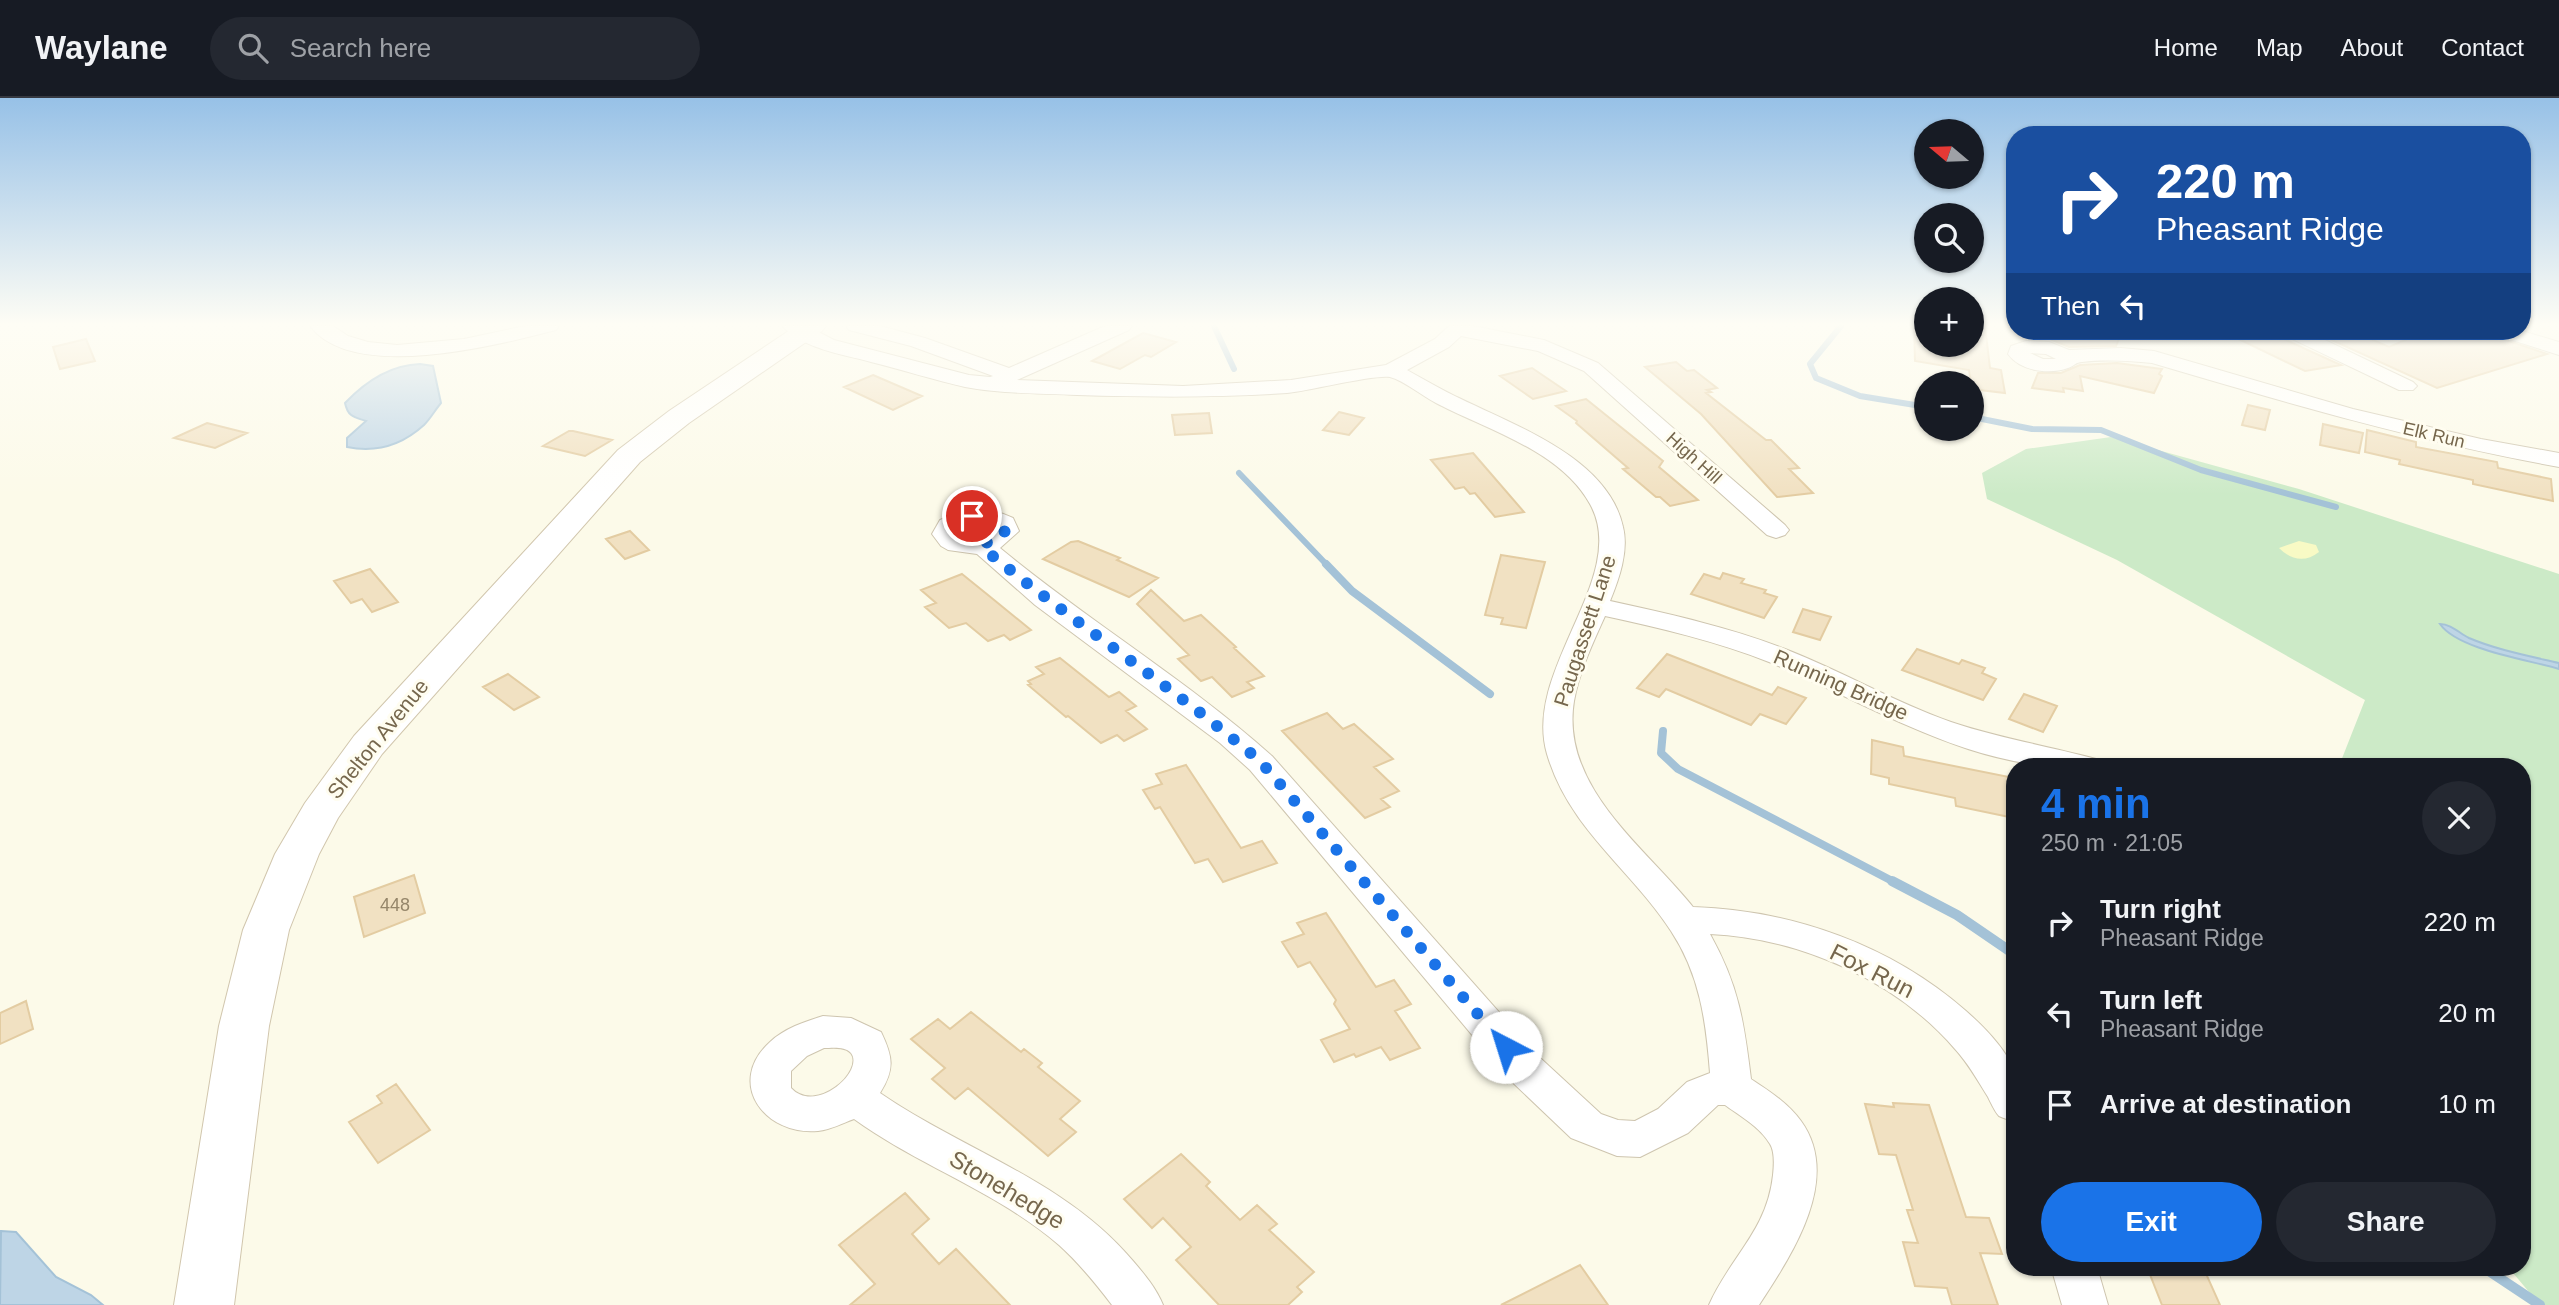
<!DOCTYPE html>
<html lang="en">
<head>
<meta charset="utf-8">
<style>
  body { margin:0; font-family:Arial,sans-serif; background:#242831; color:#f1f3f6; height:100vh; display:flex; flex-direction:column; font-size:26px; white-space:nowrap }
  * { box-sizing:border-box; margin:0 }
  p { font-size:23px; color:#9ea1a6 }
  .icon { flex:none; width:38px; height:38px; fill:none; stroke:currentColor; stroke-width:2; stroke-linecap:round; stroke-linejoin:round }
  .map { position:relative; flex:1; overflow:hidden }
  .panel { position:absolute; left:2006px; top:660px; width:525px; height:518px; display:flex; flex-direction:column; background:#171b24; border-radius:28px; box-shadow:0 2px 5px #0004 }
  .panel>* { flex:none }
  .banner { position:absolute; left:2006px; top:28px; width:525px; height:214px; border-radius:28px; box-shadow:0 2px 5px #0004; background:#1a4fa0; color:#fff; overflow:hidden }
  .needle { width:46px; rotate:289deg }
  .tools { position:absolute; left:1914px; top:21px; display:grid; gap:14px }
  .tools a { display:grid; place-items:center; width:70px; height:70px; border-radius:50%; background:#171b24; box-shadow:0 2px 5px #0004; font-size:35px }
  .pin { position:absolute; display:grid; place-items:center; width:60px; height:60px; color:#fff; margin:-30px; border:4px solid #fff; border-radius:50%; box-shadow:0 2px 7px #0007 }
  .me { position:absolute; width:77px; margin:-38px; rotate:320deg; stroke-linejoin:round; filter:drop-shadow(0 0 5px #0008) }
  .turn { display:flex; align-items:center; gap:24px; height:147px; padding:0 35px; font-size:32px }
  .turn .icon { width:91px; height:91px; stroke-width:2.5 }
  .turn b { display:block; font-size:49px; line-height:60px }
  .then { display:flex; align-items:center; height:66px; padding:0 35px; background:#0003; gap:14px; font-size:26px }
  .round { display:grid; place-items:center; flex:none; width:74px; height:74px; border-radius:37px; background:#242831 }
  .summary { display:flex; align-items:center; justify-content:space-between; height:119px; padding:0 35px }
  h1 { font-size:42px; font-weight:700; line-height:52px; color:#1a73e8 }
  .button { display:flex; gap:14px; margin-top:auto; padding:14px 35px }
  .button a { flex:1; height:80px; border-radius:42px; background:#1a73e8; color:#fff; font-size:28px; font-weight:700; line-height:80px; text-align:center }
  .button a+a { background:#242831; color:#f1f3f6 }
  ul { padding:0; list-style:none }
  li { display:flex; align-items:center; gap:21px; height:91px; padding:0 35px }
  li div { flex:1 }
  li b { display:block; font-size:26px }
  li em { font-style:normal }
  header { display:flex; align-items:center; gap:42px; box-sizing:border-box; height:98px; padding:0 35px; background:#171b24; border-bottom:2px solid #363941 }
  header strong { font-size:33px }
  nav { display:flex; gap:38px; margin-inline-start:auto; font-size:24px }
  .search { width:490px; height:63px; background:#242831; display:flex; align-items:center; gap:18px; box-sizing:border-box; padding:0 24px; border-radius:38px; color:#9ea1a6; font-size:26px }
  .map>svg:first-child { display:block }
  .green { fill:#cceac7 }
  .sand { fill:#f8fac5 }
  .water { fill:#bed5e6; stroke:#a4c2d7; stroke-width:2 }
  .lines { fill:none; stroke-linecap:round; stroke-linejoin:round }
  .stream-far2 { stroke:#a4c2d7; stroke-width:6 }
  .stream-far1 { stroke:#a4c2d7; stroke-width:8 }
  .stream { stroke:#a4c2d7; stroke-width:10 }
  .building { fill:#f1e1c2; stroke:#e3cca2; stroke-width:2 }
  .street-casing { stroke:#cec5af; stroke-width:2 }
  .secondary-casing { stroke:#d1c6ad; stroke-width:2 }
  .street { fill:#fff; fill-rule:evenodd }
  .secondary { fill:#fff; fill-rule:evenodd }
  .route { stroke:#1a73e8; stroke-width:12; stroke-dasharray:0 21.6 }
  .labels { text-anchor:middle; stroke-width:6; stroke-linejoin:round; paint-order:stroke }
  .far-street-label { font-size:18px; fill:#76674d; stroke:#fffdf0 }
  .number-label { font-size:18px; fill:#95866a }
  .street-label { font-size:21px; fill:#76674d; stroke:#fffdf0 }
  .near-street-label { font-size:24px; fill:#76674d; stroke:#fffdf0 }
</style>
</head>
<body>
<header>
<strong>Waylane</strong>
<div class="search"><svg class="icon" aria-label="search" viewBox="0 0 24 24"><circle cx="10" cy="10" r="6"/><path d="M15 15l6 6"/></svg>Search here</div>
<nav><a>Home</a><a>Map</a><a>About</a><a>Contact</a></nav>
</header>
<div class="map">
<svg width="2559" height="1207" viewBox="0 0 2559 1207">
  <rect width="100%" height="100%" fill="#fcfae9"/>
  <path class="green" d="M2111,339l188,52 260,85v731h-19l-32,-38h14v-501h-183l26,-66 -248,-140 -130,-61 -5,-26 44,-24z"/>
  <path class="sand" d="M2299,443l17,4 3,7c-14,11 -28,8 -40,-4z"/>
  <path class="water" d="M420,266l13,2 8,37c-6,7 -10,15 -17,22 -22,20 -48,28 -77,22v-9l19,-17c-12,-4 -18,-4 -21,-18 20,-21 46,-38 75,-39z
    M2440,526c11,0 19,9 29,14 28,12 60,18 90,25v6c-29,-9 -101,-19 -119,-45z
    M1,1133l15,1 40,45 35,18 12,10h-103z"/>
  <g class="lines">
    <path class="stream-far2" d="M1214,228l20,43
      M1841,228l-31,38 6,14 44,18 67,11
      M1972,319l60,12 69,1 100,40 135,37
      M1239,375l88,92"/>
    <path class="stream-far1" d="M1326,466l26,27 138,103
      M1663,633l-2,22 17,16 218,114"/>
    <path class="stream" d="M1892,783l65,34 57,39
      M2483,1169l57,38"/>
  </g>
  <path class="building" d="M1914,228h13v19h45v-19h13l5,42 11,2 4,23 -33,-4 -3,-19 -54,-9z
    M2056,233h66l-6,15 -47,1 -17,-7z
    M2222,233h44l75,34 -36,6z
    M2427,233h52l68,23 -110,34 -112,-51 20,-3 9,4 10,-2 25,11z
    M1143,235l33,9 -25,15 -6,-2 -25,14 -28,-8z
    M86,241l9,22 -35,8 -7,-22z
    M1676,264l11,9 7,-1 23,18 -10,2 4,2 -5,1 60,47h5l28,28 -10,1 24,24 -36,4 -76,-83 -56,-47z
    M2117,265l45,6 -3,5 3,2 -8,17 -74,-17 3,15 -20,-3 1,4 -32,-4 6,-15h23l19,-8z
    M1532,270l34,23 -33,8 -33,-23z
    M873,277l49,21 -29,14 -49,-23z
    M1586,301l77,62 -4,6 39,33 -28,6 -10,-9h-4l-33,-28 5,-1 -52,-45 1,-2 -21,-15z
    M2248,307l22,5 -5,20 -23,-5z
    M1339,314l25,6 -15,17 -26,-5z
    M1209,315l3,20 -37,2 -3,-20z
    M207,325l40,10 -32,15 -41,-10z
    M2323,326l40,9 -4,20 -39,-8z
    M2367,332l49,12v5l81,15 1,6 53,11 2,22 -80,-17v-4l-74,-16 1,-4 -35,-8z
    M569,333h4l39,9 -27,16 -42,-10z
    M1473,355l51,59 -29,5 -20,-24 -5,1 -6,-7 -9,2 -24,-29z
    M630,433l19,19 -24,9 -19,-20z
    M1078,443l42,17 -3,2 41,18 -29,19 -86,-38 28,-17z
    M1501,457l44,7 -19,66 -25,-4 2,-6 -18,-3z
    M370,471l28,33 -26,10 -10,-13 -11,4 -17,-22z
    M1723,475l21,6 -3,4 25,7 -2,3 13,4 -13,21 -73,-24 13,-20 16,5z
    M962,476l26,21 43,35 -21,10 -6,-5 -16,6 -22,-18 -17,5 -24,-21 11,-4 -15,-13z
    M1151,492l33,31 17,-6 35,32 -2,1 30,28 -17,6 7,6 -22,9 -20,-20 -11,4 -23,-22 11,-4 -52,-51z
    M1803,511l28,8 -11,23 -27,-8z
    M1917,551l42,15 3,-4 23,8 -3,5 14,6 -13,21 -81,-30z
    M1667,556l105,41 6,-8 28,11 -20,26 -26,-10 -9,11 -85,-36 -7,8 -22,-9z
    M1060,560l49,39 10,-5 17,14 -10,5 21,18 -23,12 -7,-6 -16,8 -33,-27 -2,1 -38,-32 3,-1 -3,-3 16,-7 -8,-7z
    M508,576l31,23 -25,13 -31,-23z
    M2024,596l33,12 -14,26 -34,-13z
    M1327,615l16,16 11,-5 39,35 -19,8 25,24 -18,8 9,8 -25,11 -83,-87z
    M1872,642l31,7 1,9 110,22v40l-58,-12 -1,-8 -66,-14v-6l-18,-4z
    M1186,667l55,83 21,-7 15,22 -54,19 -15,-23 -13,4 -35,-56 -5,2 -12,-19 19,-6 -6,-10z
    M414,777l11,38 -61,24 -10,-40z
    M1326,815l50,74 18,-7 17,24 -16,7 25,37 -30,12 -9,-13 -25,10 -2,-3 -20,8 -13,-22 29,-11 -16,-25 2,-4 -26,-38 -12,5 -16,-25 22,-8 -7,-11z
    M26,903l7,28 -33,15v-31z
    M971,914l50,40 3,-3 18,14 -4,4 42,34 -20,18 16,13 -28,24 -80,-68 -13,11 -23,-20 13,-11 -34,-29 27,-20 12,10z
    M396,986l34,46 -52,33 -29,-41 33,-19 -5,-7z
    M1893,1005l36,2 37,112 23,1 13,36 -22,-1 18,52h-46l-5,-17 -32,-2 -12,-44 15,1 -11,-33h6l-17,-55 -17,-1 -14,-50 29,3z
    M1181,1056l29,28 -4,4 34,34 17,-15 20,19 -8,6 45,42 -17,15 5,5 -14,13h-69l-43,-45 15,-13 -28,-29 -11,10 -28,-29z
    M905,1095l24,26 -17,15 27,30 17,-15 54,56h-160l25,-21 -36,-39z
    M1580,1167l28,40h-107z
    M2147,1169h56l17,38h-58z"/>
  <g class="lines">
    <defs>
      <path id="street" d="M310,228h23l15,10 20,6 29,3 67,-6 61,-13h34l-3,4c-58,15 -203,53 -246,-4z
        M782,228h25l27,14 135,35 21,2 3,-1 -82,-30 -62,-16 -3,-4h34l45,12 84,30 96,-42h27l-3,4 -112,50 166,6 108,-6 95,-15 49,-26 14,-13h24l71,14 54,23 187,162 4,5 -4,5 -9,3 -9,-3 -183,-164 -46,-20 -77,-15 -12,11 -42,23c18,10 35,20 52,28 57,28 149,60 164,129 6,24 -4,52 -13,74 59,13 119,26 175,48 57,22 109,53 166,73 47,16 97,24 145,37l5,7c-120,12 -226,-60 -332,-104 -53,-21 -109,-34 -164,-46 -12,27 -26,56 -31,85 -14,86 72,147 119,206 99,3 198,38 273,104 17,15 38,36 47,57 6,14 1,38 1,53 -4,-1 -11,-3 -15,-5 -4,-4 -8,-13 -11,-19 -10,-16 -20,-34 -33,-48 -59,-69 -156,-111 -245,-115 29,52 34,88 41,145 18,12 37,24 50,42 42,58 -10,135 -42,184h-50c21,-48 58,-74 64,-130 1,-9 2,-23 -3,-31 -10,-17 -30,-28 -45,-39h-7l-30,28 -48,24 -23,-1 -46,-18 -62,-59 -259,-309 -30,-27 -185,-138 -58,-51 -29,-4 -7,-4 -9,-12 8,-14c27,-11 45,-15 73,-2l6,13 -19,17c88,73 187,132 272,208l265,299 64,59 17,6 17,1 23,-12 29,-27 23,-9c-4,-52 -10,-98 -39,-142 -40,-62 -102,-102 -124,-177 -25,-85 84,-177 43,-250 -30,-54 -103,-74 -154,-101 -14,-7 -31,-22 -46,-26 -15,-3 -82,14 -103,16 -71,5 -140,4 -210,2 -37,-2 -75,-1 -112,-8 -31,-7 -62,-17 -94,-25 -29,-8 -67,-13 -89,-36zM975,425h10l8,7c-11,9 -23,13 -35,3l1,-3z
        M2281,233h25l107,51 4,4 -4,4h-14l-115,-55z
        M2493,233h29l37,11v13l-63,-20z
        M2026,243l23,1 20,8 52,-2 33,3 199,58 128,30 78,14v14c-138,-25 -272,-64 -407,-104 -23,-2 -47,-4 -70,-1 -6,0 -8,4 -14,6 -19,7 -48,3 -60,-14l3,-8zM2030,255l16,1 10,5h-13z
        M823,918l28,2 30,14c12,25 14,37 -1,61 84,58 185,87 253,168 12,14 23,27 30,44h-51c-16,-21 -33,-42 -53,-60 -61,-53 -140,-79 -205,-126 -11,4 -24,11 -36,12 -53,5 -93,-48 -48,-89 15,-14 34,-20 53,-26zM824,950c8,0 21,-2 27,5 14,18 -35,62 -60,35v-17l16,-15z
        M2051,1169h46l11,38h-46z"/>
      <path id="secondary" d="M796,228h30l-4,5 -133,92 -49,39 -258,292 -44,64 -19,36 -30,76 -20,96 -35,279h-60l45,-279 24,-96 32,-76 30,-51 49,-67 264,-286 51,-39z"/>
    </defs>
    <use href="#street" class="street-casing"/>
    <use href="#secondary" class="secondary-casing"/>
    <use href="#street" class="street"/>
    <use href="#secondary" class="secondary"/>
  </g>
  <linearGradient id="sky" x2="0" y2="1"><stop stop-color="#97c1e7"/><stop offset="0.57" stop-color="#fefdf5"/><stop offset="1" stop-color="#fefdf5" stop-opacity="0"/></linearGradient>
  <rect width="2559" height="397" fill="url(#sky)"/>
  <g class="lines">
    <path class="route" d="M972,418l22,1 12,8 -2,9 -22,11 2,4c90,74 189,138 277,213l245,285"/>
  </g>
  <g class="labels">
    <g class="far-street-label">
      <text transform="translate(2434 337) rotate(13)" y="6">Elk Run</text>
      <text transform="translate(1694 360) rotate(42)" y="6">High Hill</text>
    </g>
    <g class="number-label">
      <text x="395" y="813">448</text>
    </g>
    <g class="street-label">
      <text transform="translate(1585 533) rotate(-72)" y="7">Paugassett Lane</text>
      <text transform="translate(1841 587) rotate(24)" y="7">Running Bridge</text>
      <text transform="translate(378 641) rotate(-51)" y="7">Shelton Avenue</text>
    </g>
    <g class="near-street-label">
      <text transform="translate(1872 873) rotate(27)" y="8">Fox Run</text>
      <text transform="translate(1007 1092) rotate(31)" y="8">Stonehedge</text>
    </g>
  </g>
</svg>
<div class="tools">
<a><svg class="needle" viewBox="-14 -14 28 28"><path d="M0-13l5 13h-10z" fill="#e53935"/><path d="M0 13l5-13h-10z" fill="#9ea1a6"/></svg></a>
<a><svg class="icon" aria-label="search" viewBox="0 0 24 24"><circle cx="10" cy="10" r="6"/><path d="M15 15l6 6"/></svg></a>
<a>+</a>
<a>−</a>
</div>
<div class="pin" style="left:972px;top:418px;background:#d93025"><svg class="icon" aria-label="arrive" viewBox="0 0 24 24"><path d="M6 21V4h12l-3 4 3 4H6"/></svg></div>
<svg class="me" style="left:1506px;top:949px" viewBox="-20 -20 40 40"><circle r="19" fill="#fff"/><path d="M0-13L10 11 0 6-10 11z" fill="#1a73e8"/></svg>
<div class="banner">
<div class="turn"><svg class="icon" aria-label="right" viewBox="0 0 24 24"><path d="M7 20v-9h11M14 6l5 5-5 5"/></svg><div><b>220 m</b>Pheasant Ridge</div></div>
<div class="then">Then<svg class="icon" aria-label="left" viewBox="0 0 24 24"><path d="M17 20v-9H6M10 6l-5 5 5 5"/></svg></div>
</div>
<section class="panel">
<div class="summary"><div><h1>4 min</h1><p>250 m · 21:05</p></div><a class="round"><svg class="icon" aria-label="close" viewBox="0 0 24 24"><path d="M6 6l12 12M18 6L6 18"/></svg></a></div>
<ul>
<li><svg class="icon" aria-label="right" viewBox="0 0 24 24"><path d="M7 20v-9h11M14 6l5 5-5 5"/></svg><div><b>Turn right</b><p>Pheasant Ridge</p></div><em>220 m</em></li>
<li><svg class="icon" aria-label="left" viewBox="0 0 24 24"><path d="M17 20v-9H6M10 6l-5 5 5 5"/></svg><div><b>Turn left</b><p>Pheasant Ridge</p></div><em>20 m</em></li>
<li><svg class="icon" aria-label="arrive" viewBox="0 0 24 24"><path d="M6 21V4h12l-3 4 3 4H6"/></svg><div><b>Arrive at destination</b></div><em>10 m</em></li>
</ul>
<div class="button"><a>Exit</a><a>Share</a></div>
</section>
</div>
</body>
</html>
